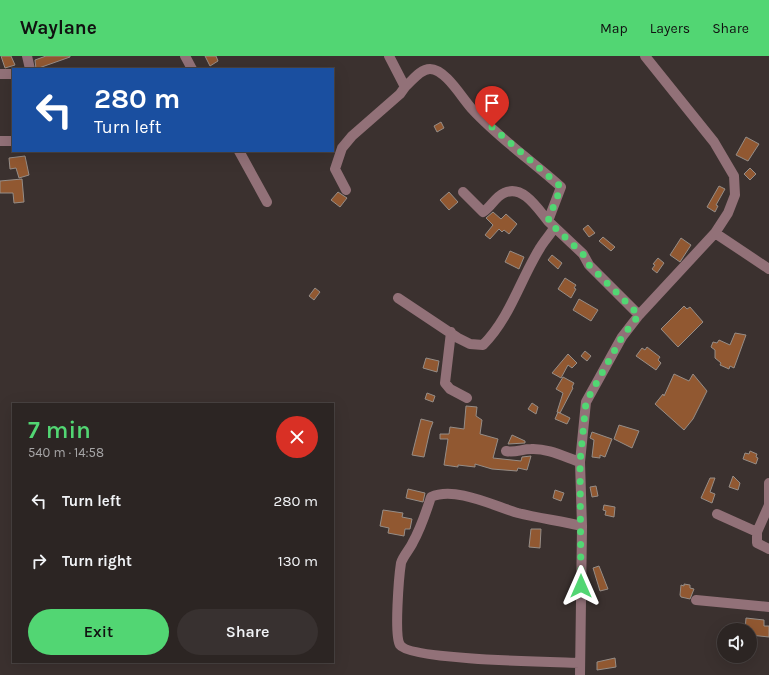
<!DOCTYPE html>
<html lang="en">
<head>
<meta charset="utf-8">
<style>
  body { margin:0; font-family:Karla,sans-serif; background:#383130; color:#f1f3f6; height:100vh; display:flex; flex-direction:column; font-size:15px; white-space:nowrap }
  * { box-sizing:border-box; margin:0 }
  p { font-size:13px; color:#a6a5a6 }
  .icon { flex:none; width:22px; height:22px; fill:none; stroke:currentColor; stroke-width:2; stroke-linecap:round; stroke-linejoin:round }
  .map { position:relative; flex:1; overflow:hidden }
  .sheet { position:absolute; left:12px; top:347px; width:322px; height:260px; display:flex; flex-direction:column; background:#2c2523; border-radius:0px; box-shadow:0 4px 16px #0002,0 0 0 1px #484241 }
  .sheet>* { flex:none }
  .banner { position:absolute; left:12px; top:12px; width:322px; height:84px; border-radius:0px; box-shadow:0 4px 16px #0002,0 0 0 1px #484241; background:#1a4fa0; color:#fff; overflow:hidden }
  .fabs { position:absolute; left:717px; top:567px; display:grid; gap:8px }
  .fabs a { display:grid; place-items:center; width:40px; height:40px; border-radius:50%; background:#2c2523; box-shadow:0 4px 16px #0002,0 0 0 1px #484241; font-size:20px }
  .pin { position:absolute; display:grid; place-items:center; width:34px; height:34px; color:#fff; margin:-41px -17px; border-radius:50% 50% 50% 0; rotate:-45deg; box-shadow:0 0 4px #0007 }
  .pin .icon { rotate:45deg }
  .me { position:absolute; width:44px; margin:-22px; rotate:0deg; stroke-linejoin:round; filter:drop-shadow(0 0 3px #0008) }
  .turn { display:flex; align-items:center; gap:14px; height:84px; padding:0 16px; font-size:18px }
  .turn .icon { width:52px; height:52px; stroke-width:2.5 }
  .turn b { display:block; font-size:28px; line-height:34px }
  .round { display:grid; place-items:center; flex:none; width:42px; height:42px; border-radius:21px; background:#383130 }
  .summary { display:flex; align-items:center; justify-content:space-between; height:68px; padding:0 16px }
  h1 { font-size:24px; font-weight:600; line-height:30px; color:#52d673 }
  .action { display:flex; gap:8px; margin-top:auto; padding:8px 16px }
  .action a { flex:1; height:46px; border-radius:24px; background:#52d673; color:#111; font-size:16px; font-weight:600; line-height:46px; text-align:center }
  .action a+a { background:#383130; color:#f1f3f6 }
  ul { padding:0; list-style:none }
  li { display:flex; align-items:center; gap:12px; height:60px; padding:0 16px }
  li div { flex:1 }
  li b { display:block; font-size:15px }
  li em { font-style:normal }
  header { display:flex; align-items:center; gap:24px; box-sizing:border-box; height:56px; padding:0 20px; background:#52d673; color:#111 }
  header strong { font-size:19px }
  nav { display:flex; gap:22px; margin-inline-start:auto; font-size:14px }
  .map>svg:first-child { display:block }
  .building { fill:#915831; stroke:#968d87 }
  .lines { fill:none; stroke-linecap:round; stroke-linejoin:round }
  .minor { stroke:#927178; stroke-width:10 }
  .route { stroke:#52d673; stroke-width:7; stroke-dasharray:0 12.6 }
</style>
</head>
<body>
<header>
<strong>Waylane</strong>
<nav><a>Map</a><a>Layers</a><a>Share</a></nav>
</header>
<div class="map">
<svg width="769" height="619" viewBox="0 0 769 619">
  <rect width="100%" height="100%" fill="#3b312f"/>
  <path class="building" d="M1,0h10l4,9 -10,3z
    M46,0h24v1l-34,12 -1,-9z
    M205,0h11l2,5 -8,5z
    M441,66l3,6 -7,4 -3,-6z
    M746,81l13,7 -11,17 -12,-6z
    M25,100l4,19 -10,3 -3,-10 -6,1 -1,-11z
    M750,112l6,6 -6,6 -6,-6z
    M22,123l2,23 -10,1 -1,-10h-13v-12z
    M719,130l6,3 -9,16 2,1 -3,6 -8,-5z
    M338,136l9,6 -7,9 -9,-7z
    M449,136l9,10 -9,8 -9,-10z
    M493,156l8,7 5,-5 11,10 -8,10 -5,-4 -2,2 -3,-3 -9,10 -5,-4 8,-10 -7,-7z
    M588,169l7,8 -6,4 -6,-8z
    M603,181l12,10 -4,4 -12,-10z
    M681,182l10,7 -11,17 -10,-7z
    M510,195l14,6 -5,12 -14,-7z
    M552,199l10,8 -4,6 -10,-9z
    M658,202l6,5 -7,10 -5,-4 3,-4 -2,-1z
    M565,222l11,7 -2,3 2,1 -5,9 -13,-9z
    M315,232l5,4 -6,8 -5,-4z
    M579,243l19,11 -7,11 -18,-11z
    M684,250l3,3 3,-2 13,15 -25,25 -17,-18z
    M735,277l11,2 -12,33 -4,-2 -1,3 -9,-4 1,-2 -6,-5v-8l-4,-3 2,-5 4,1 2,-3 11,5z
    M647,291l13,10 -2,3 3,3 -5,7 -20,-14 6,-8 3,2z
    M585,295l6,5 -4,5 -6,-5z
    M568,298l9,9 -5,5 -4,-3 -7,13 -9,-5z
    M426,302l13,3 -2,11 -14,-4z
    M674,318l15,7 4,-7 14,17 -14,28 -9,11 -29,-26 8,-10 1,2z
    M563,321l11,6 -2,4 1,1 -13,25 -3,-1 6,-19 -7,-4z
    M427,337l8,3 -2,6 -8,-3z
    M532,347l6,4 -2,7 -8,-5z
    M466,350l11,1 -1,9 6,4 -2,14 18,5 -5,19 28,3 1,-4 9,-1 -4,14 -9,-2 -1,3 -25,-2 -17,-5v3l-17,-2v2l-14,-2 4,-26h-8v-5h9l1,-7 14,2z
    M558,356l12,6 -3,6 -12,-5z
    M421,363l12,3 -3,8 -6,27 -12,-2z
    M619,369l20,6 -7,17 -18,-9z
    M592,376l20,7 -7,18 -5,-2v3l-8,-1 2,-17 -4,-2z
    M512,379l13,6v2l-17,1z
    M750,395l7,3 -1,3 2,1 -2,6 -13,-5 2,-6 4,1z
    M733,420l7,7 -2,7 -9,-3z
    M710,422h5l-5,14 5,2 -3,9 -11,-5z
    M596,430l2,10 -6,1 -2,-10z
    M408,433l17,4 -2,9 -17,-4z
    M555,434l9,3 -3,8 -8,-3z
    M604,449l11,2 -1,10 -9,-2 1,-4 -3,-1z
    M383,454l20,3 -1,4 10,2 -2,10h-5l-1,7 -16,-3 1,-5 -9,-2z
    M531,473h10l-1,19 -11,-1z
    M599,510l9,23 -8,2 -7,-23z
    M684,528l6,1v3l4,1 -4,10 -9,-2 -1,-2 1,-10 3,1z
    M746,562l18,2v6h5v11l-19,-2v-5h-5z
    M615,602l1,9 -19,3v-8z"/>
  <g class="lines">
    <path class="minor" d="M27,0l3,13
      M185,0l7,13
      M389,0l16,31c7,-6 15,-18 25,-18 16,0 33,31 43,41 27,29 59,51 88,77l-13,34 35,33 6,11 50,50
      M645,0l69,86 20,34 1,19 -7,18 -13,20
      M0,18h13
      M0,85h13
      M239,95l28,51
      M346,134l-11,-21 7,-21 10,-12 48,-42 5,-7
      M463,136l20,20c8,-5 12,-15 21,-19 19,-9 34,16 44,28
      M398,242l60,40 12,6 13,1c27,-27 37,-65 57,-97 4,-7 10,-13 14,-20
      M451,276l-6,51 5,6 17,9
      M506,395c9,2 16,-2 25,-2 16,-1 34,8 49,13
      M717,458l40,18v11l12,6
      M757,476l12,-27v-22
      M696,544l73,7
      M580,607c-25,-1 -170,-3 -180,-18 -6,-9 -1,-69 1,-82 2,-7 9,-14 12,-21 8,-14 13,-30 18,-45 24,-11 63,9 87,16 20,5 43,8 64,13
      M580,619l2,-149 -2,-64 6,-60 36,-65 17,-22 76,-82 54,36"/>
  </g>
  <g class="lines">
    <path class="route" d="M492,71l69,60 -13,34 35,33 6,11 50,50 -17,22 -36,65 -6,60 1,124"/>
  </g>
</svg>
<div class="fabs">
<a><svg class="icon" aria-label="sound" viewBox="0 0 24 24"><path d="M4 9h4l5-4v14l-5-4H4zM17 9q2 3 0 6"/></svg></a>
</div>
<div class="pin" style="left:492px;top:71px;background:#d93025"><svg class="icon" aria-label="arrive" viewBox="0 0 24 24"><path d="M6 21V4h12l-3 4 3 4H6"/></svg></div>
<svg class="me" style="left:581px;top:530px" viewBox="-20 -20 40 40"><path d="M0-17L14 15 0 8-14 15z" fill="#52d673" stroke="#fff" stroke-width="4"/></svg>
<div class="banner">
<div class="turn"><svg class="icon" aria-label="left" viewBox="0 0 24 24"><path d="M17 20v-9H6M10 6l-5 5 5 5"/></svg><div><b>280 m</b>Turn left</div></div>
</div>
<section class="sheet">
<div class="summary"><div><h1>7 min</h1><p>540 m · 14:58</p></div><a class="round" style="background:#d93025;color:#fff"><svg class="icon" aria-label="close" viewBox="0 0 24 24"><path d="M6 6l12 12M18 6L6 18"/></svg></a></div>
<ul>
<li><svg class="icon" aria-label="left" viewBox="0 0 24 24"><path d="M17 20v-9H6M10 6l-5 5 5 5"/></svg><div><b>Turn left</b></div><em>280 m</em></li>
<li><svg class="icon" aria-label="right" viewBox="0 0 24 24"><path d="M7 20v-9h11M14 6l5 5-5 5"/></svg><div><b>Turn right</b></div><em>130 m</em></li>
</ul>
<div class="action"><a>Exit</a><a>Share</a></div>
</section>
</div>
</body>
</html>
